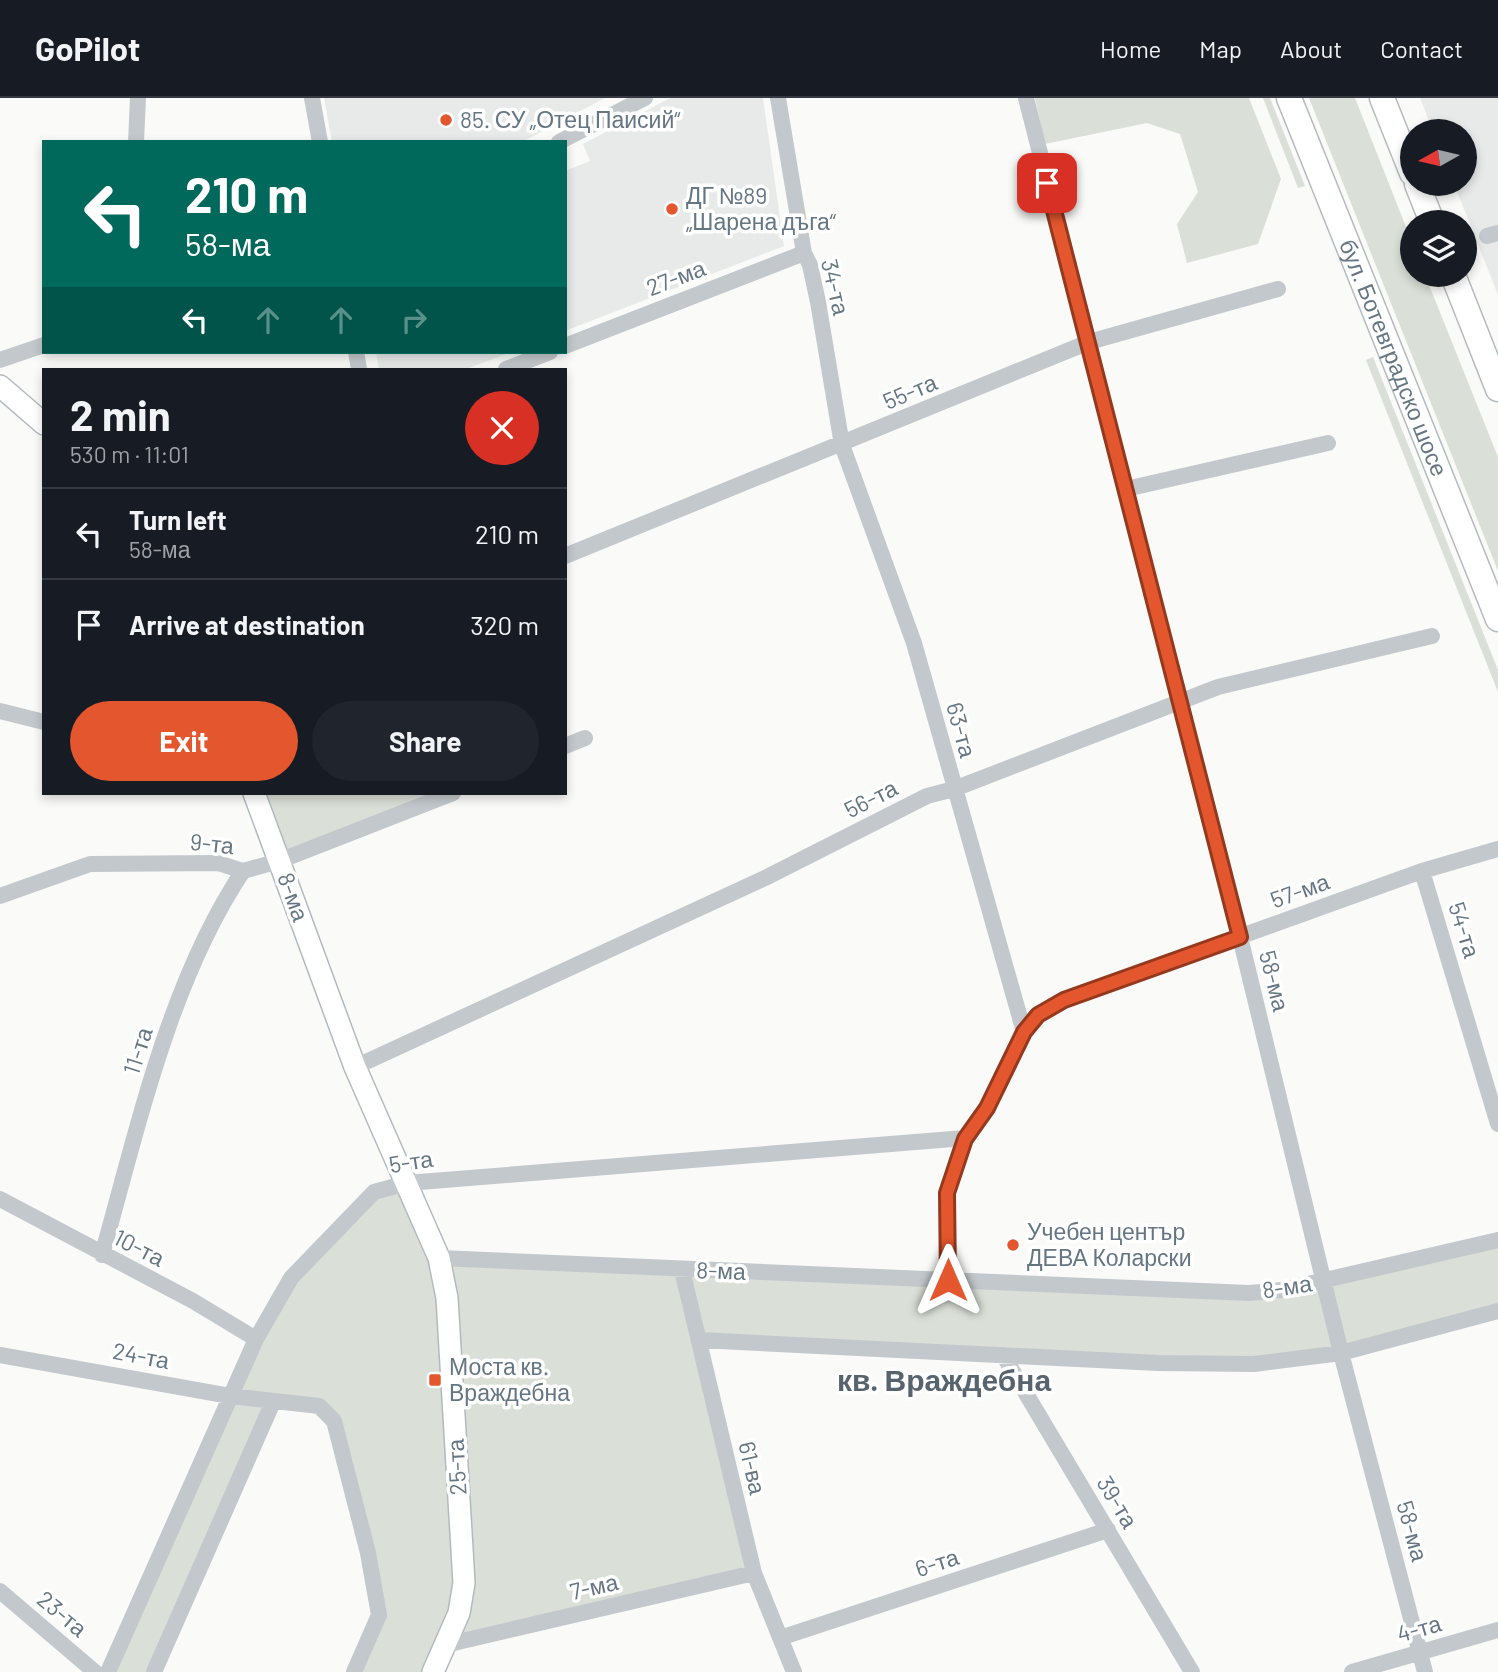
<!DOCTYPE html>
<html lang="en">
<head>
<meta charset="utf-8">
<style>
  body { margin:0; font-family:Barlow,sans-serif; background:#20242c; color:#f1f3f6; height:100vh; display:flex; flex-direction:column; font-size:26px; white-space:nowrap }
  * { box-sizing:border-box; margin:0 }
  p { font-size:23px; color:#9ea1a6 }
  .icon { flex:none; width:38px; height:38px; fill:none; stroke:currentColor; stroke-width:2; stroke-linecap:round; stroke-linejoin:round }
  .map { position:relative; flex:1; overflow:hidden }
  .sheet { position:absolute; left:42px; top:270px; width:525px; height:427px; display:flex; flex-direction:column; background:#171b24; border-radius:0px; box-shadow:0 4px 10px #0003 }
  .sheet>* { flex:none }
  .guide { position:absolute; left:42px; top:42px; width:525px; height:214px; border-radius:0px; box-shadow:0 4px 10px #0003; background:#00695c; color:#fff; overflow:hidden }
  .needle { width:46px; rotate:262deg }
  .tools { position:absolute; left:1400px; top:21px; display:grid; gap:14px }
  .tools a { display:grid; place-items:center; width:77px; height:77px; border-radius:50%; background:#171b24; box-shadow:0 4px 10px #0003; font-size:35px }
  .pin { position:absolute; display:grid; place-items:center; width:60px; height:60px; color:#fff; margin:-30px; border-radius:14px; box-shadow:0 4px 10px #0006 }
  .me { position:absolute; width:77px; margin:-38px; rotate:0deg; stroke-linejoin:round; filter:drop-shadow(0 0 5px #0008) }
  .turn { display:flex; align-items:center; gap:24px; height:147px; padding:0 28px; font-size:32px }
  .turn .icon { width:91px; height:91px; stroke-width:2.5 }
  .turn b { display:block; font-size:49px; line-height:60px }
  .lanes { display:flex; align-items:center; height:66px; padding:0 28px; background:#0003; justify-content:center; gap:35px; direction:ltr }
  .lanes .off { opacity:.35 }
  .round { display:grid; place-items:center; flex:none; width:74px; height:74px; border-radius:37px; background:#20242c }
  .overview { display:flex; align-items:center; justify-content:space-between; height:119px; padding:0 28px }
  h1 { font-size:42px; font-weight:700; line-height:52px }
  .action { display:flex; gap:14px; margin-top:auto; padding:14px 28px }
  .action a { flex:1; height:80px; border-radius:42px; background:#e4572e; color:#fff; font-size:28px; font-weight:700; line-height:80px; text-align:center }
  .action a+a { background:#20242c; color:#f1f3f6 }
  ul { padding:0; list-style:none }
  li { display:flex; align-items:center; gap:21px; height:91px; padding:0 28px; border-top:2px solid #363941 }
  li div { flex:1 }
  li b { display:block; font-size:26px }
  li em { font-style:normal }
  header { display:flex; align-items:center; gap:42px; box-sizing:border-box; height:98px; padding:0 35px; background:#171b24; border-bottom:2px solid #363941 }
  header strong { font-size:33px }
  nav { display:flex; gap:38px; margin-inline-start:auto; font-size:24px }
  .map>svg:first-child { display:block }
  .built { fill:#e8e9e9 }
  .green { fill:#dadfd7 }
  .lines { fill:none; stroke-linecap:round; stroke-linejoin:round }
  .secondary-casing { stroke:#b3babf; stroke-width:24 }
  .primary-casing { stroke:#b5babe; stroke-width:27 }
  .street { stroke:#c3c8cc; stroke-width:16 }
  .secondary { stroke:#fff; stroke-width:21 }
  .primary { stroke:#fff; stroke-width:24 }
  .route-casing { stroke:#94391e; stroke-width:18 }
  .route { stroke:#e4572e; stroke-width:12 }
  .poi-dot { fill:#e4572e; stroke:#fff; stroke-width:2.5 }
  .labels { text-anchor:middle; stroke-width:7; stroke-linejoin:round; paint-order:stroke }
  .poi-label { font-size:23px; fill:#657683; stroke:#fff; text-anchor:start }
  .street-label { font-size:23px; fill:#657683; stroke:#fff }
  .district-label { font-size:30px; font-weight:bold; fill:#57646e; stroke:#fff }
</style>
</head>
<body>
<header>
<strong>GoPilot</strong>
<nav><a>Home</a><a>Map</a><a>About</a><a>Contact</a></nav>
</header>
<div class="map">
<svg width="1498" height="1574" viewBox="0 0 1498 1574">
  <rect width="100%" height="100%" fill="#fafaf8"/>
  <path class="built" d="M324,0h281l-83,44h-190z
    M670,0h93l21,148 -219,85v-160l25,-10 -7,-17z
    M1420,0h78v197l-44,-111h11v-53h-32z
    M376,254h135l-45,17h-87z"/>
  <path class="green" d="M1035,0h214l32,81 -23,65 -71,19 -10,-39 21,-32 -18,-58 -33,-11 -102,21z
    M1263,0h7l35,88 -7,2z
    M1309,0h46l57,144v33h13l73,182v114z
    M1373,259l125,313v22l-132,-332z
    M254,695h199l-174,68z
    M407,1085l32,75 810,35 249,-53v71l-208,51 -590,-22 54,233 -309,72 -12,27h-79l25,-58 -45,-192 -15,-16 -46,-4 -119,270h-46l183,-394 83,-86z"/>
  <g class="lines">
    <defs>
      <path id="secondary" d="M0,288l44,38
        M254,695l101,274 84,191 8,40 17,285 -5,30 -26,59"/>
      <g id="primary">
        <path id="s1" d="M1289,0l209,521"/>
        <path d="M1382,0l30,75"/>
        <path d="M1417,86l15,38"/>
        <path d="M1453,177l45,114"/>
      </g>
    </defs>
    <use href="#secondary" class="secondary-casing"/>
    <use href="#primary" class="primary-casing"/>
    <path class="street" d="M312,0l8,44
      M778,0l26,155 6,12 8,37 24,143 72,198 110,389
      M1026,0l214,839 101,416 84,319
      M136,44l2,-44
      M559,44l86,-44
      M1487,138l11,-3
      M565,248l239,-93
      M356,254l3,17
      M0,262l44,-15
      M506,271l44,-17
      M1126,391l202,-46
      M565,458l524,-214 189,-53
      M0,613l44,11
      M565,648l20,-8
      M1422,773l76,253
      M0,798l90,-32 128,-1 25,8 36,-10 174,-68
      M355,969l410,-189 162,-82 27,-7 264,-102 214,-51
      M0,1101l193,102 63,38
      M102,1157c36,-127 67,-273 141,-384
      M439,1160l810,35 33,-3 216,-50
      M682,1172l72,303 40,99
      M948,1182l-1,-87 18,-55 22,-30 37,-76 14,-17 26,-15 358,-129 76,-22
      M699,1242l459,23 96,1 87,-11 157,-42
      M0,1257l230,41 89,10 15,15 34,132 11,62 -25,57
      M1003,1257l189,317
      M0,1493l95,81
      M780,1540l328,-108
      M445,1547l309,-72
      M108,1574l148,-333 35,-61 83,-86 33,-9 558,-45
      M154,1574l119,-270
      M1352,1574l146,-42"/>
    <use href="#secondary" class="secondary"/>
    <use href="#primary" class="primary"/>
  </g>
  <g class="lines">
    <defs>
      <path id="route" d="M948,1182l-1,-87 18,-54 22,-31 37,-76 14,-17 26,-15 176,-63 -193,-754"/>
    </defs>
    <use href="#route" class="route-casing"/>
    <use href="#route" class="route"/>
  </g>
  <g class="poi-dot">
    <circle cx="446" cy="22" r="7"/>
    <circle cx="672" cy="111" r="7"/>
    <circle cx="1013" cy="1147" r="7"/>
    <rect x="428" y="1275" width="14" height="14" rx="3.5"/>
  </g>
  <g class="labels">
    <g class="poi-label">
      <text x="460" y="30">85. СУ „Отец Паисий“</text>
      <text x="686" y="106">ДГ №89<tspan x="686" dy="26">„Шарена дъга“</tspan></text>
      <text x="1027" y="1142">Учебен център<tspan x="1027" dy="26">ДЕВА Коларски</tspan></text>
      <text x="449" y="1277">Моста кв.<tspan x="449" dy="26">Враждебна</tspan></text>
    </g>
    <g class="street-label">
      <text transform="translate(676 180) rotate(-21)" y="8">27-ма</text>
      <text transform="translate(835 189) rotate(77)" y="8">34-та</text>
      <text dy="8" stroke="none"><textPath href="#s1" startOffset="280">бул. Ботевградско шосе</textPath></text>
      <text transform="translate(910 294) rotate(-23)" y="8">55-та</text>
      <text transform="translate(961 632) rotate(75)" y="8">63-та</text>
      <text transform="translate(871 701) rotate(-27)" y="8">56-та</text>
      <text transform="translate(212 746) rotate(6)" y="8">9-та</text>
      <text transform="translate(1300 793) rotate(-20)" y="8">57-ма</text>
      <text transform="translate(293 799) rotate(70)" y="8">8-ма</text>
      <text transform="translate(1464 832) rotate(73)" y="8">54-та</text>
      <text transform="translate(1274 883) rotate(76)" y="8">58-ма</text>
      <text transform="translate(138 953) rotate(-72)" y="8">11-та</text>
      <text transform="translate(411 1064) rotate(-9)" y="8">5-та</text>
      <text transform="translate(139 1150) rotate(27)" y="8">10-та</text>
      <text transform="translate(721 1173) rotate(2)" y="8">8-ма</text>
      <text transform="translate(1287 1189) rotate(-9)" y="8">8-ма</text>
      <text transform="translate(141 1258) rotate(11)" y="8">24-та</text>
      <text transform="translate(457 1369) rotate(-93)" y="8">25-та</text>
      <text transform="translate(752 1370) rotate(77)" y="8">61-ва</text>
      <text transform="translate(1117 1404) rotate(59)" y="8">39-та</text>
      <text transform="translate(1412 1433) rotate(75)" y="8">58-ма</text>
      <text transform="translate(937 1465) rotate(-18)" y="8">6-та</text>
      <text transform="translate(594 1489) rotate(-13)" y="8">7-ма</text>
      <text transform="translate(62 1516) rotate(40)" y="8">23-та</text>
      <text transform="translate(1419 1531) rotate(-16)" y="8">4-та</text>
    </g>
    <g class="district-label">
      <text x="944" y="1293">кв. Враждебна</text>
    </g>
  </g>
</svg>
<div class="tools">
<a><svg class="needle" viewBox="-14 -14 28 28"><path d="M0-13l5 13h-10z" fill="#e53935"/><path d="M0 13l5-13h-10z" fill="#9ea1a6"/></svg></a>
<a><svg class="icon" aria-label="layers" viewBox="0 0 24 24"><path d="M12 4l9 5-9 5-9-5zM3 14l9 5 9-5"/></svg></a>
</div>
<div class="pin" style="left:1047px;top:85px;background:#d93025"><svg class="icon" aria-label="arrive" viewBox="0 0 24 24"><path d="M6 21V4h12l-3 4 3 4H6"/></svg></div>
<svg class="me" style="left:948px;top:1182px" viewBox="-20 -20 40 40"><path d="M0-17L14 15 0 8-14 15z" fill="#e4572e" stroke="#fff" stroke-width="4"/></svg>
<div class="guide">
<div class="turn"><svg class="icon" aria-label="left" viewBox="0 0 24 24"><path d="M17 20v-9H6M10 6l-5 5 5 5"/></svg><div><b>210 m</b>58-ма</div></div>
<div class="lanes"><svg class="icon" aria-label="left" viewBox="0 0 24 24"><path d="M17 20v-9H6M10 6l-5 5 5 5"/></svg><svg class="icon off" aria-label="ahead" viewBox="0 0 24 24"><path d="M12 20V5M6 11l6-6 6 6"/></svg><svg class="icon off" aria-label="ahead" viewBox="0 0 24 24"><path d="M12 20V5M6 11l6-6 6 6"/></svg><svg class="icon off" aria-label="right" viewBox="0 0 24 24"><path d="M7 20v-9h11M14 6l5 5-5 5"/></svg></div>
</div>
<section class="sheet">
<div class="overview"><div><h1>2 min</h1><p>530 m · 11:01</p></div><a class="round" style="background:#d93025;color:#fff"><svg class="icon" aria-label="close" viewBox="0 0 24 24"><path d="M6 6l12 12M18 6L6 18"/></svg></a></div>
<ul>
<li><svg class="icon" aria-label="left" viewBox="0 0 24 24"><path d="M17 20v-9H6M10 6l-5 5 5 5"/></svg><div><b>Turn left</b><p>58-ма</p></div><em>210 m</em></li>
<li><svg class="icon" aria-label="arrive" viewBox="0 0 24 24"><path d="M6 21V4h12l-3 4 3 4H6"/></svg><div><b>Arrive at destination</b></div><em>320 m</em></li>
</ul>
<div class="action"><a>Exit</a><a>Share</a></div>
</section>
</div>
</body>
</html>
